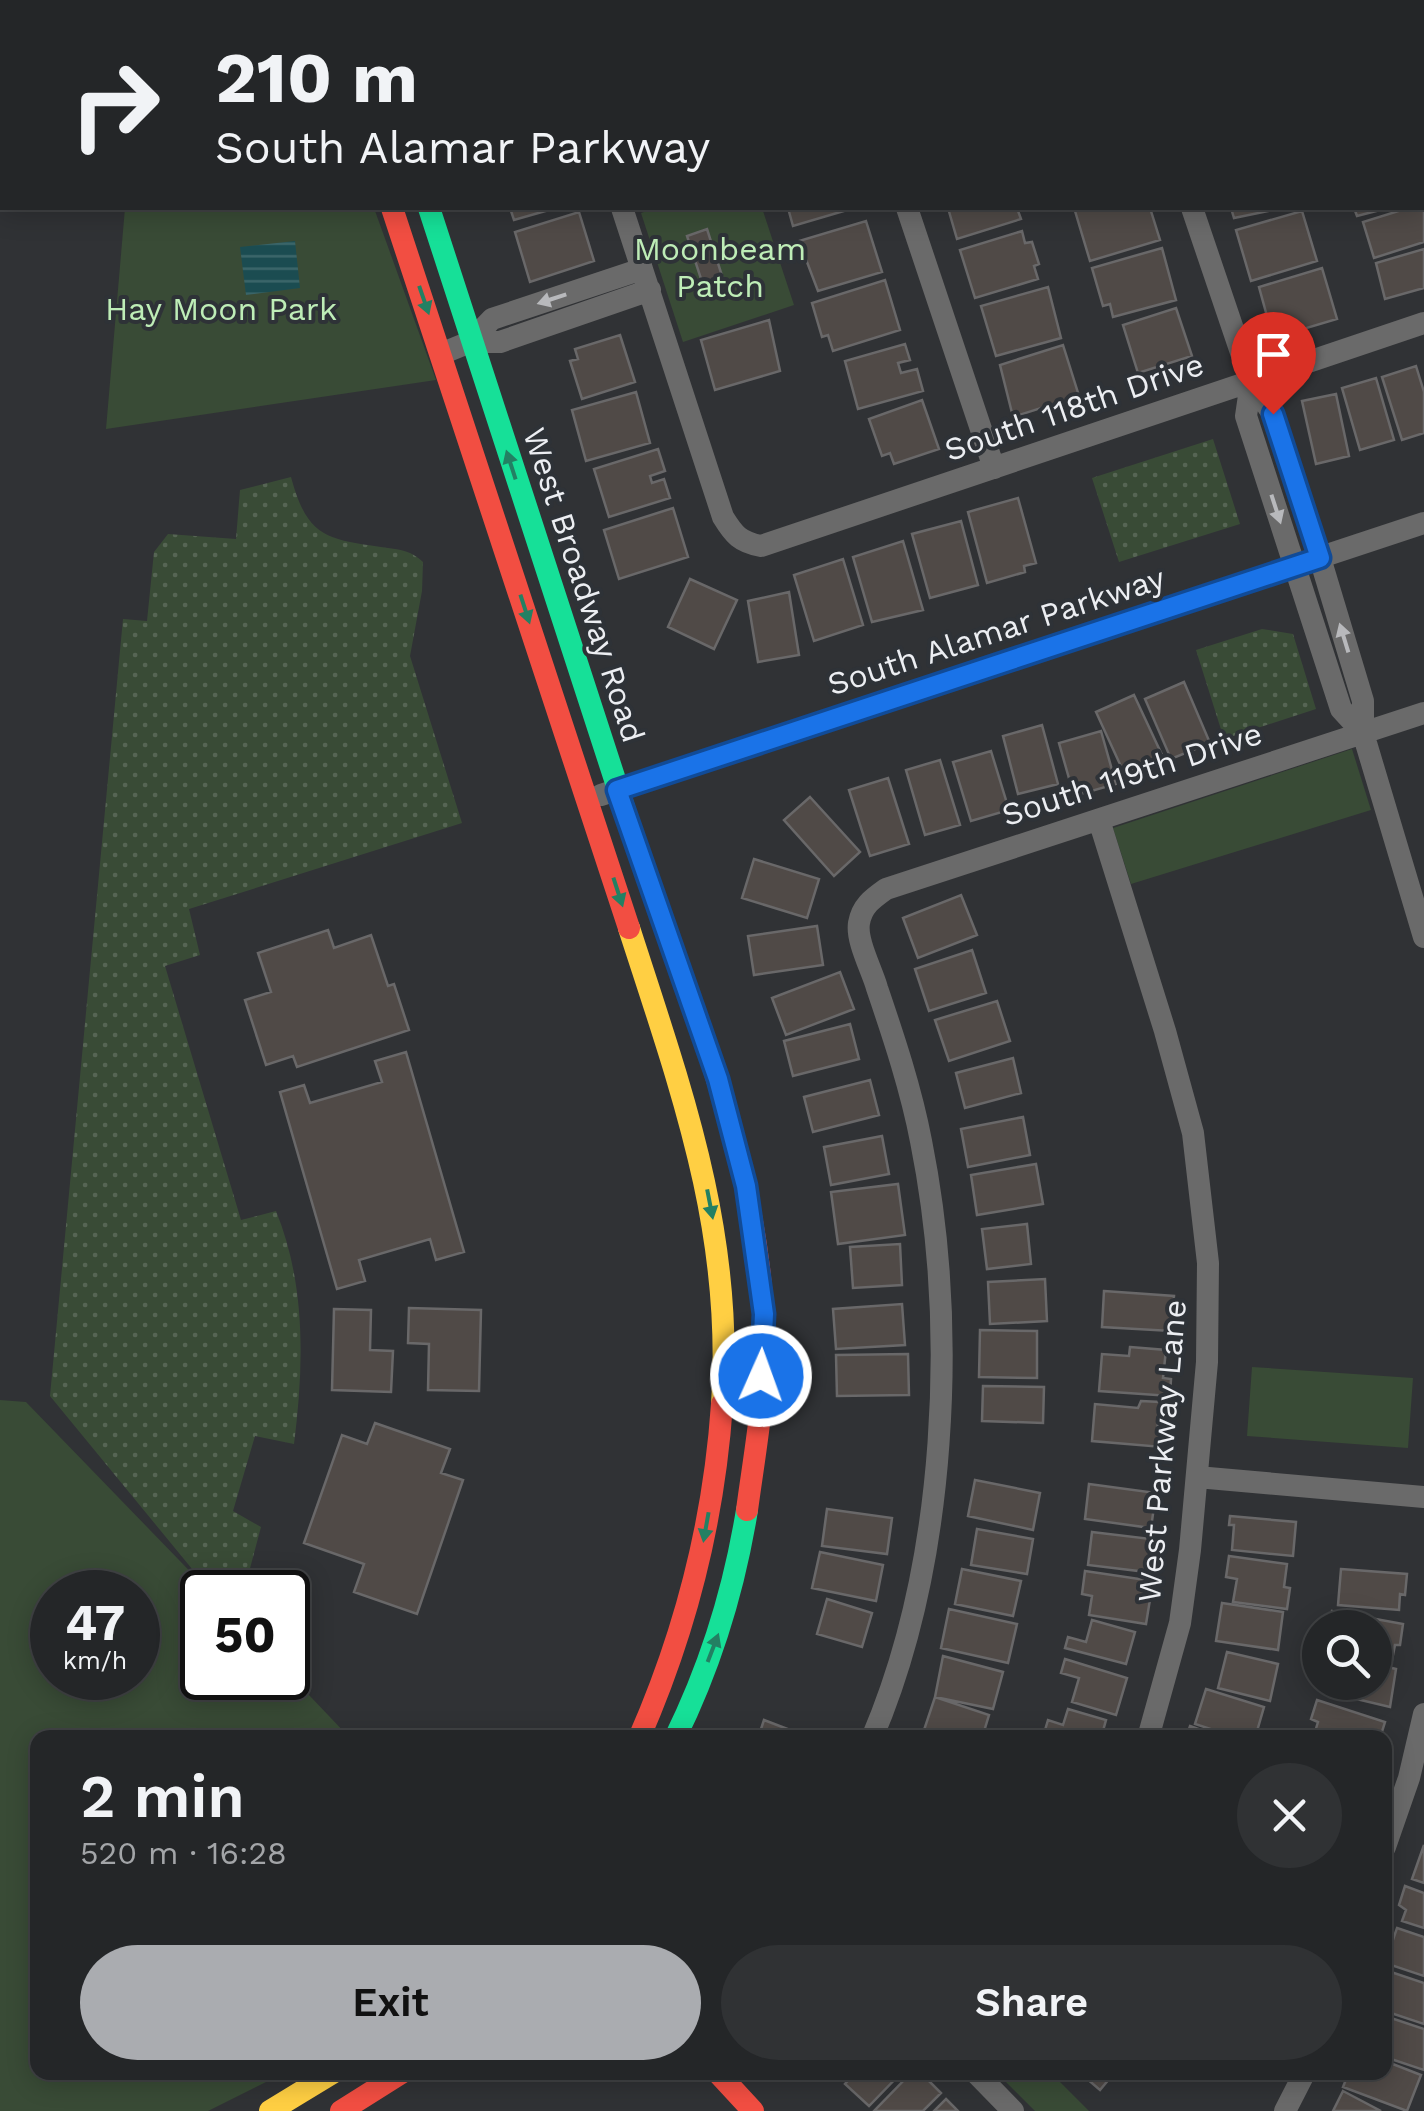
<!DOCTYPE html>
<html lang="en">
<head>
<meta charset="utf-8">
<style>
  body { margin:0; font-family:"Work Sans",sans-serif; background:#303234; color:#f1f3f6; height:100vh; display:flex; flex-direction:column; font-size:38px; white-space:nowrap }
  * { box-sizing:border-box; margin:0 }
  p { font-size:32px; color:#a3a5a8 }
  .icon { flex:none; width:55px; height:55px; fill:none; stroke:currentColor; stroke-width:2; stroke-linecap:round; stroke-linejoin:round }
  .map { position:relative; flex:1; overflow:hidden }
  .side { position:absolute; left:30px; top:1730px; width:1362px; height:350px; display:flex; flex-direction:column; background:#242628; border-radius:20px; box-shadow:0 5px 25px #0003,0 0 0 2px #414345 }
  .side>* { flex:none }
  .top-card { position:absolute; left:0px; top:0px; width:1425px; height:210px; box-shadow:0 5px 25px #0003,0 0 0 2px #414345; background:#242628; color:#f1f3f6; overflow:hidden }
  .controls { position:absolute; left:1302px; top:1610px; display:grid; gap:20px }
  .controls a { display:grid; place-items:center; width:90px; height:90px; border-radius:50%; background:#242628; box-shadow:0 5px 25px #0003,0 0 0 2px #414345; font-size:50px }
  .speed { position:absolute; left:30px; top:1570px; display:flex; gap:20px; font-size:50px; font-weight:700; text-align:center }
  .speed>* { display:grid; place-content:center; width:130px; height:130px; border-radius:50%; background:#242628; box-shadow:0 5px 25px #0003,0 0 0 2px #414345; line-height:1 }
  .speed small { font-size:25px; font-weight:400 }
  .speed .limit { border:5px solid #111; border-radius:15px; background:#fff; color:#111 }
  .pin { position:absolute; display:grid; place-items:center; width:85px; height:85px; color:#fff; margin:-102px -42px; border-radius:50% 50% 50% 0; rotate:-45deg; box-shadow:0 0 10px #0007 }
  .pin .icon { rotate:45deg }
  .me { position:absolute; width:110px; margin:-55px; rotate:2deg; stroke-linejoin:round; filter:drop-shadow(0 0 8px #0008) }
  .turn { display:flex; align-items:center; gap:35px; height:210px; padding:0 50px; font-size:45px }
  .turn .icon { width:130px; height:130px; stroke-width:2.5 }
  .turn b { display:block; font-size:70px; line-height:85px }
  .round { display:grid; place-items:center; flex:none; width:105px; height:105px; border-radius:52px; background:#303234 }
  .summary { display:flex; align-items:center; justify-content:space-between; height:170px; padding:0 50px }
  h1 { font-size:60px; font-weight:600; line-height:75px }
  .cta { display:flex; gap:20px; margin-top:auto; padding:20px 50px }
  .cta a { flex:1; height:115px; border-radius:60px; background:#aaacb0; color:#111; font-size:40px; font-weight:600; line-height:115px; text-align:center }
  .cta a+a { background:#303234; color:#f1f3f6 }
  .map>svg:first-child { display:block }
  .grass { fill:url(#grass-dots) }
  .green { fill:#394b36; fill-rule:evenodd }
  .water { fill:url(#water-rules) }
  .building { fill:#504a47; stroke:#696869; stroke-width:2.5 }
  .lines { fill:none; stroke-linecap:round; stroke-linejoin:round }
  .street { stroke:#6a6a6a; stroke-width:22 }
  .fast { stroke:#16e098; stroke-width:22 }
  .slow { stroke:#ffcf43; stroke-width:22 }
  .jam { stroke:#f24e42; stroke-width:22 }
  .oneway { fill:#b8b9bc }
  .oneway2 { fill:#238063 }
  .route-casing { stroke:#114b97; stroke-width:25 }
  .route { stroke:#1a73e8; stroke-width:18 }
  .labels { text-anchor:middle; stroke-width:8; stroke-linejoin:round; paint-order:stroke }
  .park-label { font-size:32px; fill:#beedb7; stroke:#2e3237 }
  .street-label { font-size:32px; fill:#eceef2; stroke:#2e3237 }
</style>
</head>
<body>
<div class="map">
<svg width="1424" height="2111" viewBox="0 0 1424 2111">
  <defs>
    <pattern id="grass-dots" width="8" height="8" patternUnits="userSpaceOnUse" patternTransform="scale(2.5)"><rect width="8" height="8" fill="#394b36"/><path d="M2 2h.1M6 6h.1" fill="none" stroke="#566554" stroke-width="1.8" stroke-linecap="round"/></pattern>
    <pattern id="water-rules" width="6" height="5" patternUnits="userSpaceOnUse" patternTransform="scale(2.5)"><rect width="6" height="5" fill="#1b4c51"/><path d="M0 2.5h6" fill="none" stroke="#3c666a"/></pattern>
  </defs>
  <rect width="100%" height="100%" fill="#303235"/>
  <path class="grass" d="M1213,439l27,85 -121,38 -27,-84z
    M291,477c17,63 37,62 97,71 15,2 23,3 35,14l-1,29 -12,65 52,167 -273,86 11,46 -35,11 76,254 35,-9c30,74 28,154 18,233l-39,-8 -22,75 28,16 -12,45 -17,20h-21l-161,-196 73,-777 24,2 7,-69 14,-18 68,5 4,-49z
    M1262,629l31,5 23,75 -92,30 -28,-89z"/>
  <path class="green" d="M143,0h162l1,2h-163z
    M125,208h249l62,172 -330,49z
    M656,208h106l32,97 -111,37 -42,-129z
    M1352,749l19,61 -240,74 -18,-56z
    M1252,1367l161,11 -5,70 -161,-12z
    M0,1400l26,2 184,190h-8v86h86v-5l61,64 -311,1v334l246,1 -76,38h-208zM138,1592v86h-86v-86z
    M1014,2072l37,1 38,38h-54l-30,-30z"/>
  <path class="water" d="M295,241l5,47 -54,7 -6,-48z"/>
  <path class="building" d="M441,0h66l1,2h-73z
    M589,0h59v2h-58z
    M724,0h69l1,2h-70z
    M1004,0h78l1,2h-79z
    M1164,0h64l1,2h-64z
    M1424,202v40l-50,16 -11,-36 45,-14h14z
    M510,208h46l-42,12z
    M788,208h66l-61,18z
    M948,208h69l4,11 -64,20z
    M1087,208h63l10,32 -70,21 -15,-50z
    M1231,208h52l-49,10z
    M1354,208h34l-31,8z
    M1302,211l15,50 -66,20 -15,-51z
    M579,212l15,49 -64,21 -15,-50z
    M866,221l16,51 -64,19 -19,-50z
    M707,229l17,53 -20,6 -17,-52z
    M1022,231l3,12 7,-1 7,22 -5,2 4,13 -63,19 -15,-48z
    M1162,248l14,52 -63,17 -3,-13 -7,2 -11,-38z
    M1424,249v39l-39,11 -9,-36z
    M1322,268l15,51 -64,19 -14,-51z
    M885,280l15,50 -67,21 -5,-16 -6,2 -10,-34z
    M1048,287l13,51 -65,18 -15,-50z
    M1176,308l16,48 -54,17 -15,-48z
    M769,320l11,51 -65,19 -14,-50z
    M620,335l15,47 -53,17 -12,-38 8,-2 -3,-10z
    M905,344l5,16 -12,3 3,10 16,-4 6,22 -65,18 -13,-48z
    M1063,345l16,51 -66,21 -13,-52z
    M1416,366l8,26v41l-22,7 -20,-63z
    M1376,378l18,62 -34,10 -18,-62z
    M636,392l14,51 -64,18 -14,-51z
    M1336,394l13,62 -33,8 -14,-63z
    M922,400l17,49 -45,15 -4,-11 -8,3 -13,-37z
    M658,449l7,22 -15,5 2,7 12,-4 6,19 -61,19 -15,-48z
    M1018,498l18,65 -12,3 1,6 -38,11 -19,-71z
    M673,508l15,49 -69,22 -15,-49z
    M961,521l17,64 -48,13 -18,-64z
    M903,541l20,69 -51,12 -19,-65z
    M843,559l20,66 -49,16 -20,-66z
    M690,579l47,21 -23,49 -46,-22z
    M789,592l10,63 -41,7 -10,-61z
    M1184,682l26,61 -39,16 -26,-60z
    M1134,695l28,60 -38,18 -28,-61z
    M1042,725l16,59 -40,10 -15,-58z
    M1101,731l15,53 -42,12 -15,-53z
    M991,751l18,59 -38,11 -18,-59z
    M940,760l20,65 -35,10 -19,-65z
    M888,778l21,66 -39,12 -21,-66z
    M810,797l50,55 -26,24 -50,-56z
    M754,859l65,20 -12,39 -65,-20z
    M961,895l16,40 -59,23 -15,-40z
    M817,926l6,39 -69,10 -6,-39z
    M328,930l6,18 37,-13 17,51 6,-2 15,46 -112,37 -4,-11 -27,9 -21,-65 26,-8 -13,-39z
    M972,950l14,43 -57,18 -14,-42z
    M840,972l14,37 -68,26 -14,-37z
    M997,1001l13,40 -61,20 -14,-41z
    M850,1024l9,35 -66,17 -9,-35z
    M406,1052l58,200 -28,8 -6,-21 -71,21 6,21 -28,8 -57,-197 24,-7 6,18 72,-21 -7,-21z
    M1013,1058l8,35 -56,15 -9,-35z
    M870,1080l9,35 -66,17 -9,-35z
    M1023,1117l7,38 -62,12 -7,-38z
    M882,1136l7,38 -58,11 -7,-38z
    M1036,1164l7,40 -66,11 -6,-40z
    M898,1184l7,51 -67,9 -7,-52z
    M1027,1224l4,40 -44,5 -5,-40z
    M900,1244l2,41 -49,3 -3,-41z
    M1045,1279l2,42 -57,3 -2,-42z
    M1104,1291l70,5 -3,35 -69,-4z
    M902,1304l3,41 -69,4 -3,-40z
    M409,1308l72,2 -2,81 -51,-1 1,-46 -21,-1z
    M334,1309l37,1 -1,40 23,1 -2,41 -59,-2z
    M980,1330l57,1v47l-58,-1z
    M1130,1347l36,3 -3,28 8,1 -1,17 -71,-5 3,-37 27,2z
    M908,1354l1,41 -72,1 -1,-41z
    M983,1386l61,1 -1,36 -61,-2z
    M1141,1401l19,1 -3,30h6l-1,15 -70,-6 3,-37 43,4z
    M375,1423l75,26 -9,24 22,7 -46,134 -63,-22 10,-28 -60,-21 38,-108 25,9z
    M975,1480l65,13 -7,37 -65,-14z
    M1089,1484l67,9 -5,35 -66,-9z
    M827,1509l65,9 -5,36 -65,-8z
    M1230,1516l66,6 -3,34 -61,-6 2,-25h-5z
    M977,1529l56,10 -6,35 -56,-9z
    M1092,1532l59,7 -4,33 -59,-7z
    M820,1552l63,13 -7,36 -64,-13z
    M1229,1556l58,8 -3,23 6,1 -3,21 -54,-7 4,-23 -11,-2z
    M962,1569l59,12 -8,35 -58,-12z
    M1341,1569l66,5 -2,21 -5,-1 -1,16 -61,-5z
    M1085,1571l68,10 -7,43 -57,-9 3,-19 -10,-2z
    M827,1599l45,14 -10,34 -45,-13z
    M1222,1603l61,9 -5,38 -62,-9z
    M949,1609l68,15 -9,39 -67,-15z
    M1332,1611l71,13 -3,21h-5l-3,15 -17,-3v-29h-46z
    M1092,1620l43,12 -9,32 -61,-16 3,-11 18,5z
    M1227,1652l51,12 -8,37 -52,-13z
    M943,1656l60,16 -10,37 -58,-12z
    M1065,1659l62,19 -11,37 -44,-13 7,-24 -18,-5z
    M1375,1664l21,5 -6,38 -63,-15 2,-10h46z
    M1206,1689l58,18 -9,31h-17l-43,-14z
    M935,1697l54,18 -7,23 -60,-2z
    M1317,1700l68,22 -5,16 -66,-3 4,-13 -7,-3z
    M1068,1709l38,11 -5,18 -58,-1 5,-17 15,5z
    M764,1720l47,18h-53z
    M1190,1726l33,12h-37z
    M1424,1845v38l-12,-4z
    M1405,1886l19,7v35l-22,-7 4,-11 -7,-5z
    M1397,1928l27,9v39l-39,-13z
    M1385,1970l39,13v41l-39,-13z
    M1385,2016l39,13v41l-39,-13z
    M1385,2061l36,14 -14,36 -64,-24 6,-15h36z
    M856,2072h46l-33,34 -24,-22z
    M912,2072h8l21,21 -18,18h-49z
    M1079,2072h36l-15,18z
    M1343,2091l38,20h-48z
    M946,2099l12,12h-24z"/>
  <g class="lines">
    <path class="street" d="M553,0l1,2
      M839,0v2
      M1123,0l1,2
      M1397,0l1,2
      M1422,76l2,4
      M622,208l101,309c11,18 17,25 38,29l663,-223
      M907,208l87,260
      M1192,208l59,174 22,32 47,144 43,143v32l61,204
      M470,342h30l150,-52
      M443,353l27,-11 22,-23 150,-50
      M1251,382l-5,34 95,293 22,24
      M601,795l823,-272
      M1099,820l66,211 28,102 15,130 -1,99 -17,188 -10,73 -32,115
      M1197,1477l227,20
      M872,1738c75,-175 86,-412 49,-597 -10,-52 -27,-103 -44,-153 -5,-18 -21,-47 -18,-65 3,-17 13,-24 27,-34l538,-176
      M1385,1847l24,-69 15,-64
      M975,2072l38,39
      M1285,2111l20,-39"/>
    <path class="fast" d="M429,208l218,670
      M675,1738c36,-73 59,-148 72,-228"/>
    <path class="slow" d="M321,0l1,2
      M358,0v2
      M629,928c52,161 105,304 93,476
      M270,2111l64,-39"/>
    <path class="jam" d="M392,208l237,720
      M647,878c52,144 111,294 117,450 3,60 -9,122 -17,182
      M639,1738c47,-107 75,-217 83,-334
      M717,2072l36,39
      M341,2111l62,-39"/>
  </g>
  <defs><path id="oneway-solid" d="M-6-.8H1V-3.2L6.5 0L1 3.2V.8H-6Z" transform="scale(2.5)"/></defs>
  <g class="oneway">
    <use href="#oneway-solid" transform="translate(552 299) rotate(162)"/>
    <use href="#oneway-solid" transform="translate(1276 509) rotate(72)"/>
    <use href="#oneway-solid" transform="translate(1344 638) rotate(-107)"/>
  </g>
  <g class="oneway2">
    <use href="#oneway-solid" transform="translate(424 300) rotate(71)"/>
    <use href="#oneway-solid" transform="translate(511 465) rotate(-108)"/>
    <use href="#oneway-solid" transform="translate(525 609) rotate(72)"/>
    <use href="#oneway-solid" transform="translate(618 892) rotate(72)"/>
    <use href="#oneway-solid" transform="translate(710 1204) rotate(79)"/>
    <use href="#oneway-solid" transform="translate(706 1527) rotate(100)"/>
    <use href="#oneway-solid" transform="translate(713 1648) rotate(-69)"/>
  </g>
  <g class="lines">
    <defs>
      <path id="route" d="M761,1376l3,-62 -18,-128 -28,-107 -101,-289 703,-232 -47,-144"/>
    </defs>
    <use href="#route" class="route-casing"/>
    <use href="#route" class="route"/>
  </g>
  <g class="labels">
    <g class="park-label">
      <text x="720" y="260">Moonbeam<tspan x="720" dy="37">Patch</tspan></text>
      <text x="221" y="320">Hay Moon Park</text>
    </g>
    <g class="street-label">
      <text transform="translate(1074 407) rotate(-19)" y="11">South 118th Drive</text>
      <text transform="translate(584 585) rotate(72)" y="11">West Broadway Road</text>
      <text transform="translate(996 631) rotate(-18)" y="11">South Alamar Parkway</text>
      <text transform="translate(1132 774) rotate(-18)" y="11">South 119th Drive</text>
      <text transform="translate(1162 1451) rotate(-85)" y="11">West Parkway Lane</text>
    </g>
  </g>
</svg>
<div class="controls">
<a><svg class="icon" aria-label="search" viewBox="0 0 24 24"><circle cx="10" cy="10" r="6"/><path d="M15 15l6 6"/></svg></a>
</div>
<div class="speed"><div>47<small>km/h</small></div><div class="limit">50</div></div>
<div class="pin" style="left:1273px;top:414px;background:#d93025"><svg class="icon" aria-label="arrive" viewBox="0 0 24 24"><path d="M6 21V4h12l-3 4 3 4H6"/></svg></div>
<svg class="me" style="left:761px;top:1376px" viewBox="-20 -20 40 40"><circle r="17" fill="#1a73e8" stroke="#fff" stroke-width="3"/><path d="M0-11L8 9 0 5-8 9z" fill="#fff"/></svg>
<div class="top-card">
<div class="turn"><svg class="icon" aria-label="right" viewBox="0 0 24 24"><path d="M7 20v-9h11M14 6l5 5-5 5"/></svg><div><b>210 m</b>South Alamar Parkway</div></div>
</div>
<section class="side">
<div class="summary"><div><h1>2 min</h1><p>520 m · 16:28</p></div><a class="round"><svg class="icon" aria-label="close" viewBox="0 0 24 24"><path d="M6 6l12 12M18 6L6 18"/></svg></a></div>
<div class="cta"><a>Exit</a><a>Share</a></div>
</section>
</div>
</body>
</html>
